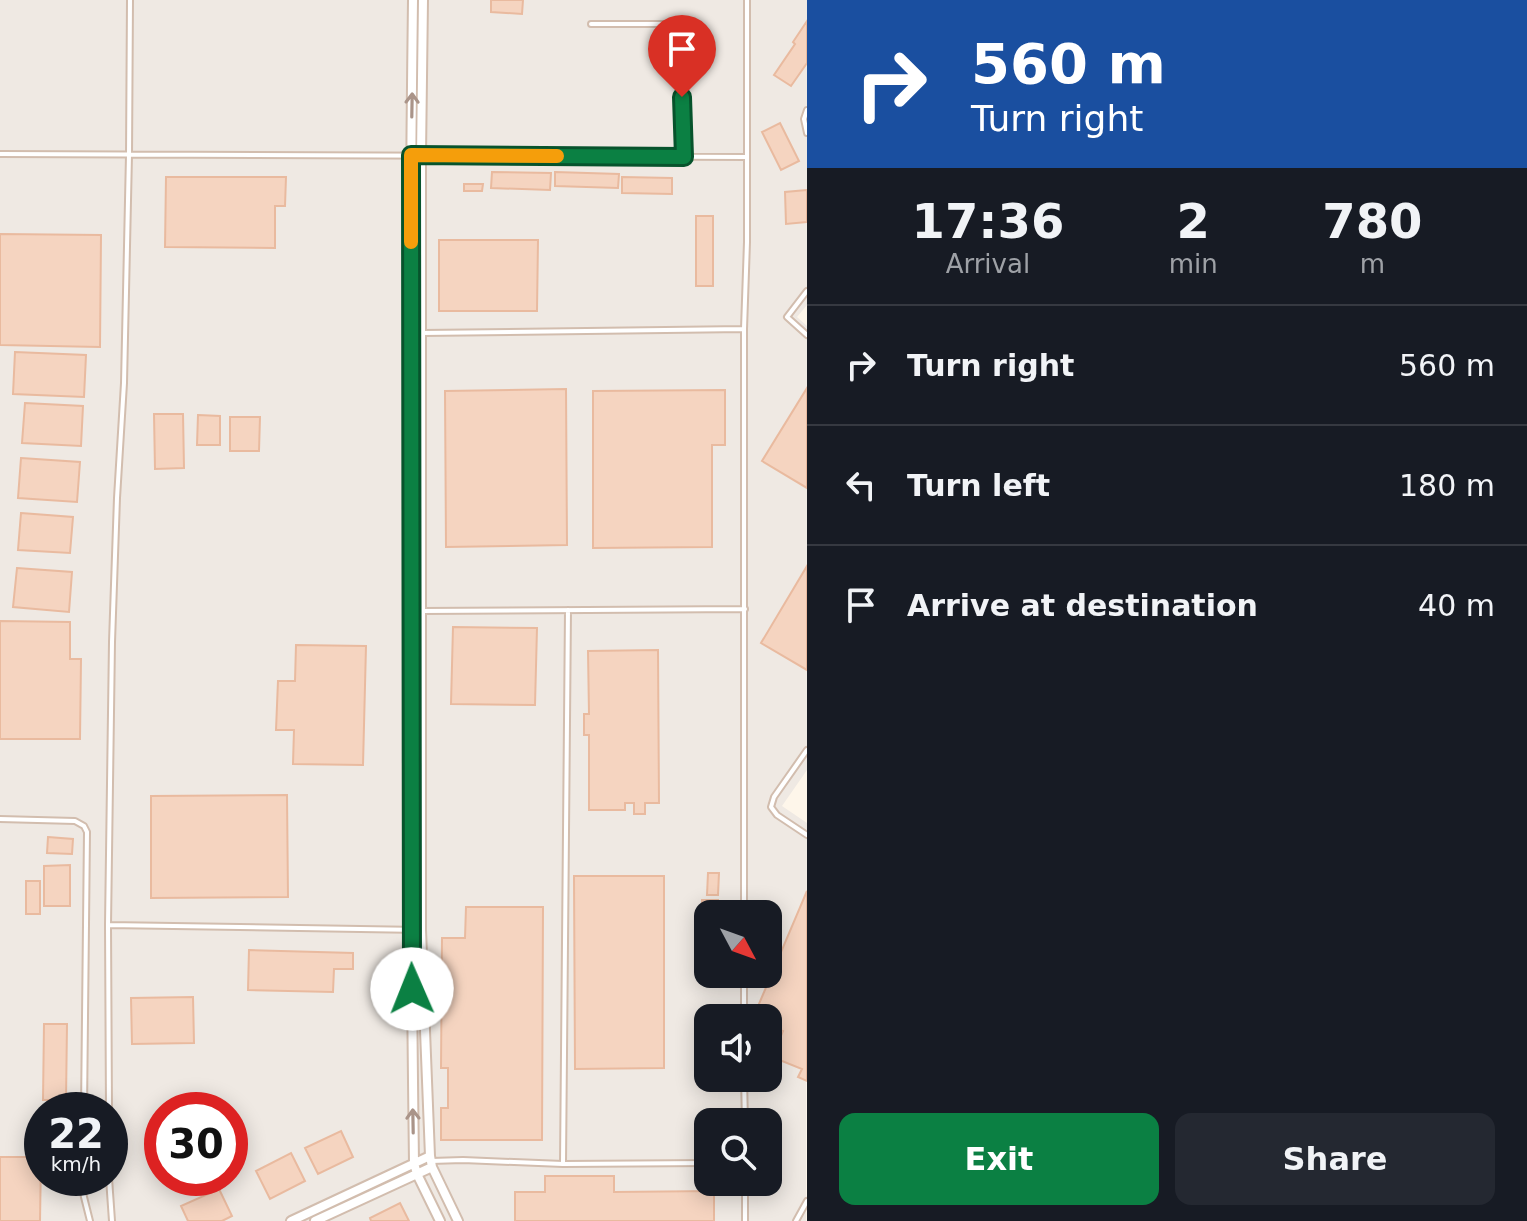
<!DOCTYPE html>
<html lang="en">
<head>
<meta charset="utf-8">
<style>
  body { margin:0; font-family:"DejaVu Sans",sans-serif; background:#242831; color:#f1f3f6; height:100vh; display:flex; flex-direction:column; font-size:30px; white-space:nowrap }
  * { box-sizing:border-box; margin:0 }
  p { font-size:26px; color:#9ea1a6 }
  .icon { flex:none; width:44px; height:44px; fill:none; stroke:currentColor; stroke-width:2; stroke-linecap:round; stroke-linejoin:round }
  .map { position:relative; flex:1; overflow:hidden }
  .sheet { display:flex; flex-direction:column; background:#171b24; width:720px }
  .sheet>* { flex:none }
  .guide { background:#1a4fa0; color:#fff; overflow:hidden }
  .needle { width:52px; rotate:131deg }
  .fabs { position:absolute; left:694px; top:900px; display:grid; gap:16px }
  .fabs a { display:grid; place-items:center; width:88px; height:88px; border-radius:16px; background:#171b24; box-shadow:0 4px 20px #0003; font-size:40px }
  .speed { position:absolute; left:24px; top:1092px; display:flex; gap:16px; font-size:40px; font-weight:700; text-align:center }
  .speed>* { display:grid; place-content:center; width:104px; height:104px; border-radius:50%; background:#171b24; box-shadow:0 4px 20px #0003; line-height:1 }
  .speed small { font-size:20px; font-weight:400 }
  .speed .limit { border:12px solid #d22; background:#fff; color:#111 }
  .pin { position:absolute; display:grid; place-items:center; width:68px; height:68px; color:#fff; margin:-82px -34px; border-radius:50% 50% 50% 0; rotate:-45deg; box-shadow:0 0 8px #0007 }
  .pin .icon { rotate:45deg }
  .me { position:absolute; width:88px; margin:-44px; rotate:359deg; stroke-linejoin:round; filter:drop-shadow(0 0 6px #0008) }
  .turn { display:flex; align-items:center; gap:28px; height:168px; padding:0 32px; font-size:36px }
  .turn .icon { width:104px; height:104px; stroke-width:2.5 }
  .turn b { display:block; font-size:56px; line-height:68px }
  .eta { display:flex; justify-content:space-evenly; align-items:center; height:136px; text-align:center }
  .eta b { font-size:48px; font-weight:800; line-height:56px }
  .button { display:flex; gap:16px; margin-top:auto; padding:16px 32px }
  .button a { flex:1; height:92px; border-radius:16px; background:#0b8043; color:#fff; font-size:32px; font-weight:800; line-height:92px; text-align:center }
  .button a+a { background:#242831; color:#f1f3f6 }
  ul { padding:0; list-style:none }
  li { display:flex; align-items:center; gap:24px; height:120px; padding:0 32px; border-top:2px solid #363941 }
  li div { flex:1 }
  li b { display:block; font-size:30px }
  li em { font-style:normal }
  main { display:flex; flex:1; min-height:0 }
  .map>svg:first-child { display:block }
  .industrial { fill:#efe9e3; fill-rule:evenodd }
  .building { fill:#f5d4c0; stroke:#e9ba9f; stroke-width:2 }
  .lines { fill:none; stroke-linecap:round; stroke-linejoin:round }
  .lane-casing { stroke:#d2bdae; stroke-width:8 }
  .street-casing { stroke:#d2bdae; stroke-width:12 }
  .lane { stroke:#fff; stroke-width:4 }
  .street { stroke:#fff; stroke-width:8 }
  .oneway { stroke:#aa9489 }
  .route-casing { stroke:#07532c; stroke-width:20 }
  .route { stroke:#0b8043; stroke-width:14 }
  .slow { stroke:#f59e0b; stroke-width:14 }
</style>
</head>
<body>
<main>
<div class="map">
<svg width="807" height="1221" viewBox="0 0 807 1221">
  <rect width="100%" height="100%" fill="#fef6ea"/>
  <path class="industrial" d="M0,0h807v305l-10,12 10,9v444l-25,36 25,17 -1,398h-806zM708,914h60v60h-60zM708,1018h60v60h-60zM42,1110h68v68h-68zM162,1110h68v68h-68zM708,1122h60v60h-60z"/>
  <path class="building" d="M491,0h32l-1,14 -31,-2z
    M807,21v42l-16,23 -17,-11 21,-31 -2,-2z
    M780,123l19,38 -18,9 -19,-38z
    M492,172l59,1 -1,17 -59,-2z
    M555,172l64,2 -1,14 -63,-2z
    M166,177h120l-1,29h-10v42l-110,-1z
    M622,177l50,1v16l-50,-1z
    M464,184h19l-1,7h-18z
    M807,190v32l-21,2 -1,-32z
    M696,216h17v70h-17z
    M0,234l101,1 -1,112 -100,-2z
    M439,240h99l-1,71h-98z
    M15,352l71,3 -2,42 -71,-3z
    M807,388v100l-45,-27z
    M566,389l1,156 -121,2 -1,-156z
    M725,390v55h-13v102l-119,1v-157z
    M25,403l58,3 -2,40 -59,-3z
    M154,414h29l1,54 -29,1z
    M198,415l22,1v29h-23z
    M230,417h30l-1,34h-29z
    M21,458l59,4 -3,40 -59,-4z
    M21,513l52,4 -3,36 -52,-3z
    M807,566v104l-46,-27z
    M17,568l55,4 -3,40 -56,-5z
    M0,621l70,1v37h11l-1,80h-80z
    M453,627l84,1 -2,77 -84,-1z
    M296,645l70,1 -3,119 -70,-1 1,-34h-18l2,-49h17z
    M658,650l1,153h-14v11h-11v-11h-9v7h-36v-75h-5v-21h5l-1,-63z
    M287,795l1,102 -137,1v-102z
    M48,837l25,2 -1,15 -25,-1z
    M70,865v41h-26v-40z
    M708,873h11l-1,22h-11z
    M574,876h90v192l-89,1z
    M26,881h14v33h-14z
    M807,891v190l-9,-4 4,-8 -30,-12 11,-26 -15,-6v-7h-15z
    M702,900h16v8h4v6h-14v18h-6z
    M466,907h77l-1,233h-101v-32h7v-40h-7l1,-130h23z
    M699,936h9v32l-9,1z
    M249,950l104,3v16h-19l-1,23 -85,-2z
    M193,997l1,46 -62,1 -1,-46z
    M44,1024h23l-1,76h-23z
    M341,1131l12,26 -35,17 -13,-26z
    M291,1153l14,28 -35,18 -14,-28z
    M0,1157h41l-1,64h-40z
    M545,1176h69v16l100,-1v30h-199v-29h30z
    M219,1189l13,27 -10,5h-34l-7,-15z
    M400,1203l9,18h-38l-1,-3z"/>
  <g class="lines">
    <defs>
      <path id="lane" d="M591,24h75l7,2 6,6 5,125
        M807,110l-3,9 3,14
        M0,154l746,3
        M807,291l-20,26 20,18
        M422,333l322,-4
        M421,611l324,-2
        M807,750l-33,47 -3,10 6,8 30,20
        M0,819l75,2 9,5 3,6 -3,278
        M744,914v-585l3,-87v-242
        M108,925l313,5
        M744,974v44
        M744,1078l1,44
        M109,1110l-1,-185 4,-283 5,-144 7,-115 5,-228 1,-155
        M431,1161l32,-1 100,4 145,-1
        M563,1164l5,-554
        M83,1178v15l7,28
        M109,1178l3,43
        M745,1182v39
        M796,1221l11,-20"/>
      <path id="street" d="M413,0c-5,388 -4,775 1,1163l3,11 23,47
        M423,0l-2,155v775l9,226 2,11 26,54
        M291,1221l139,-65
        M315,1221l117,-54"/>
    </defs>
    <use href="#lane" class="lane-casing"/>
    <use href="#street" class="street-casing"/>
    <use href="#lane" class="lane"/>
    <use href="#street" class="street"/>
  </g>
  <defs><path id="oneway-shaft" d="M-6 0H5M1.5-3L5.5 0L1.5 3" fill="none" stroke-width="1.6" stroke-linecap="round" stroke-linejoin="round" transform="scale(2)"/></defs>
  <g class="oneway">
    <use href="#oneway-shaft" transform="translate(412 105) rotate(-89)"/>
    <use href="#oneway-shaft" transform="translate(413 1121) rotate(-91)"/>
  </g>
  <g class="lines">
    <defs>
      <path id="route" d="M412,989l-1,-834 273,2 -2,-60"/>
    </defs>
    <use href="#route" class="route-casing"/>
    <use href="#route" class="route"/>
    <path class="slow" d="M411,242v-87l146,1"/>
  </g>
</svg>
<div class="fabs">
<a><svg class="needle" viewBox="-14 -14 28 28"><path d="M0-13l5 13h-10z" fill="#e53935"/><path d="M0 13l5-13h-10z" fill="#9ea1a6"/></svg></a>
<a><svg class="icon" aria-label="sound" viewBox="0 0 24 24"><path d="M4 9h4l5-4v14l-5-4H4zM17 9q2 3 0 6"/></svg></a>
<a><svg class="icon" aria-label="search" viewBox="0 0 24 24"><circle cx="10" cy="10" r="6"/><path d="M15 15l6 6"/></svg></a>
</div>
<div class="speed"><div>22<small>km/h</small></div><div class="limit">30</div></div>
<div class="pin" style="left:682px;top:97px;background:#d93025"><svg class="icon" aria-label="arrive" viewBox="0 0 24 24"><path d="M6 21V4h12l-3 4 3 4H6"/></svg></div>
<svg class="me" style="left:412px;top:989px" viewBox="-20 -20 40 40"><circle r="19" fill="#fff"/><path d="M0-13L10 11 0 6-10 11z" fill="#0b8043"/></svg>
</div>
<section class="sheet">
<div class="guide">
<div class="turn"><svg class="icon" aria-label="right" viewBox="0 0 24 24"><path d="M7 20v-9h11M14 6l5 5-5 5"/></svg><div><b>560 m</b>Turn right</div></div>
</div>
<div class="eta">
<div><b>17:36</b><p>Arrival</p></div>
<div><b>2</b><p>min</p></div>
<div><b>780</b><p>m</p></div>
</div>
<ul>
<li><svg class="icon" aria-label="right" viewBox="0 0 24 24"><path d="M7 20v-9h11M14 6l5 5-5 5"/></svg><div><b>Turn right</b></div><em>560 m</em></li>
<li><svg class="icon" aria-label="left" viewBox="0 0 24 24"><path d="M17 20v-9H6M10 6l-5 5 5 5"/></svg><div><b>Turn left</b></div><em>180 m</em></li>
<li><svg class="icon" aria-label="arrive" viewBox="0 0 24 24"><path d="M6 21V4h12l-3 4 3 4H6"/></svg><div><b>Arrive at destination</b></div><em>40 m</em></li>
</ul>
<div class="button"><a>Exit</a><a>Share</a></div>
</section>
</main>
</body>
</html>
